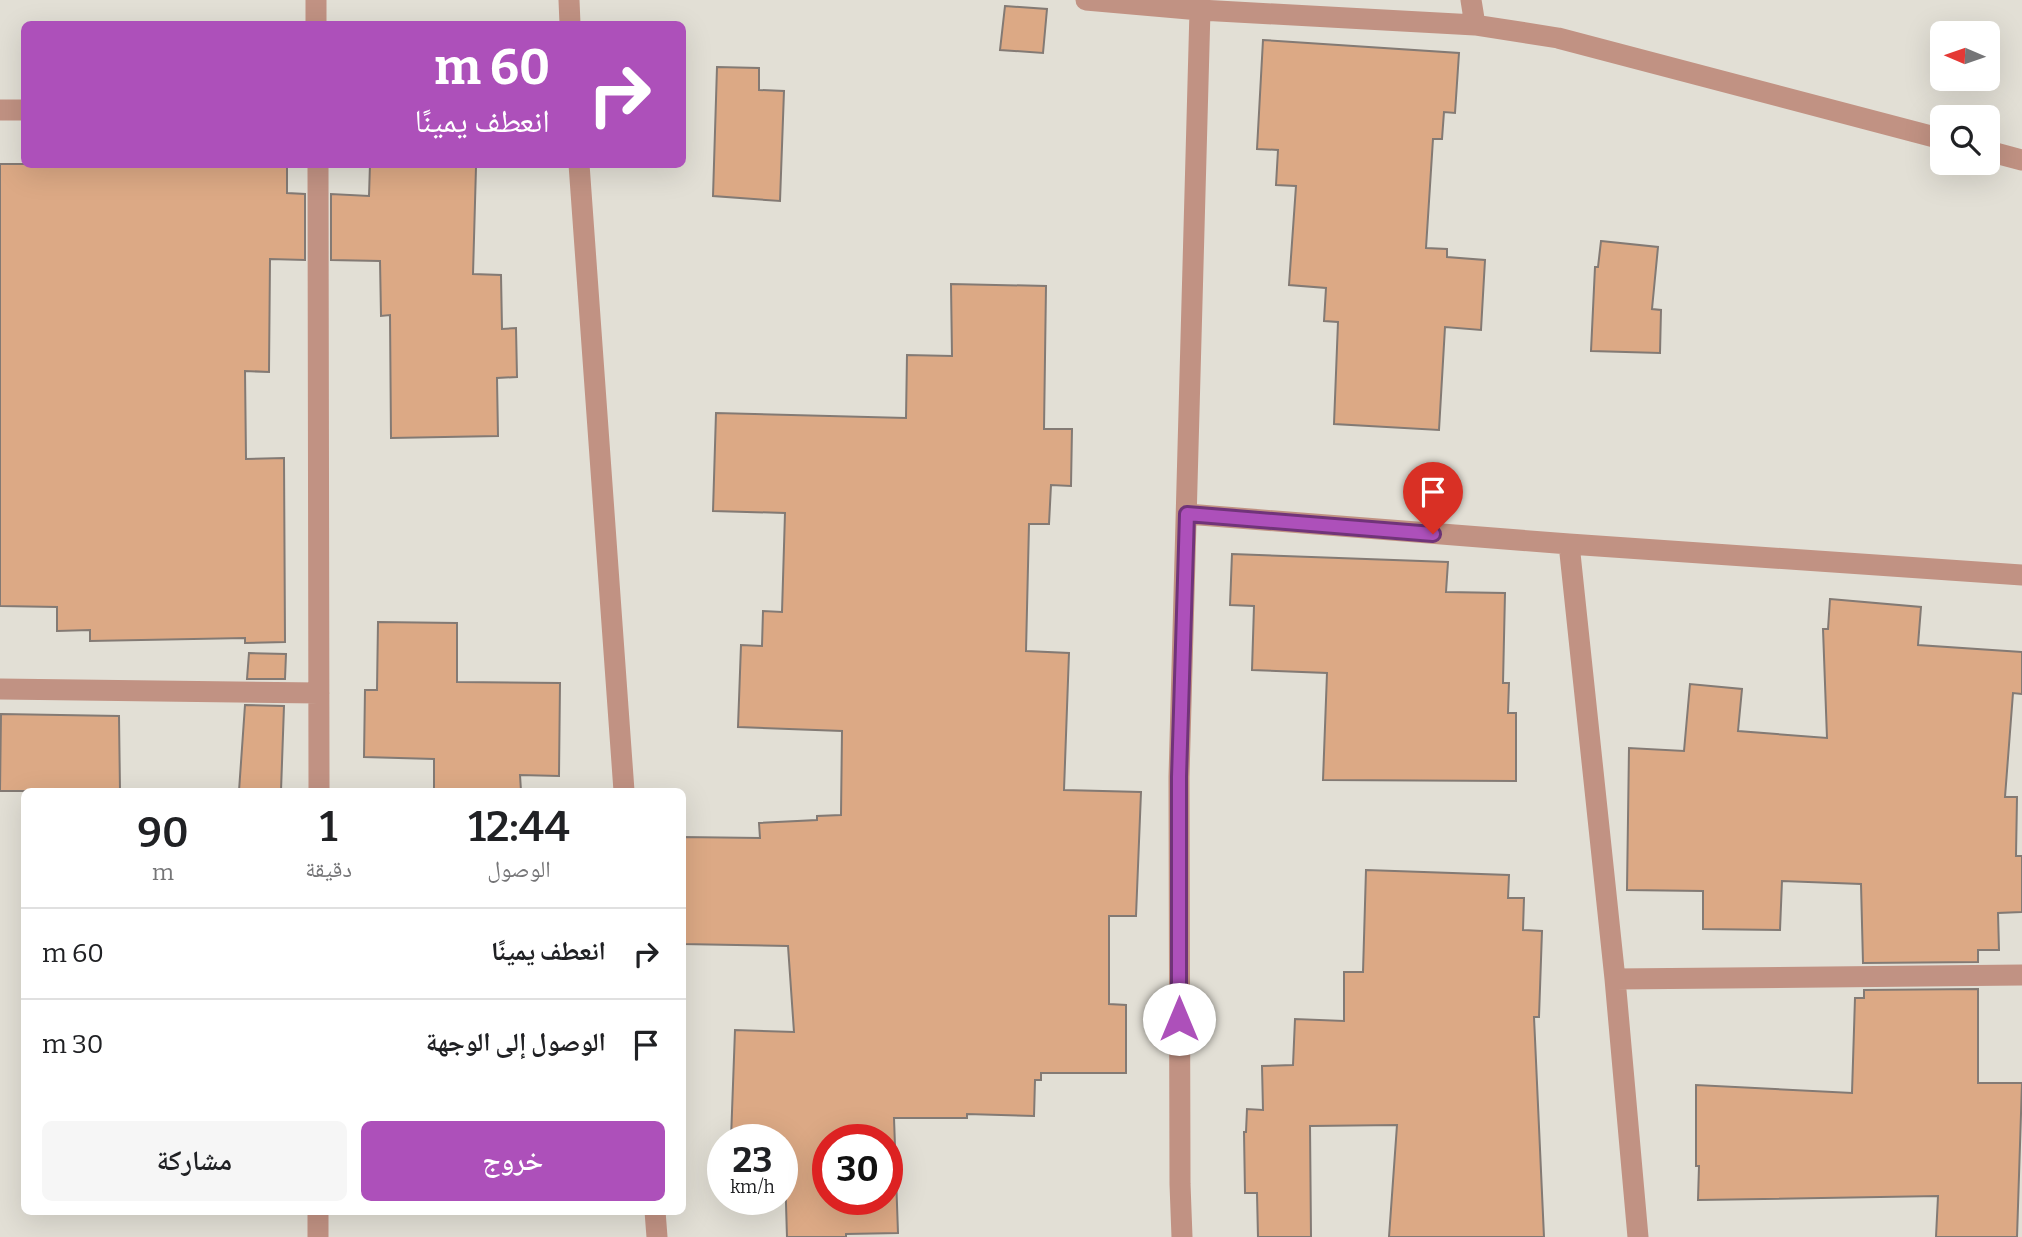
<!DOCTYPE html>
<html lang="ar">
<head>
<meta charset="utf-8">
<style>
  body { margin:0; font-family:Bitter,"Noto Naskh Arabic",serif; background:#f6f6f6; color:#202124; direction:rtl; height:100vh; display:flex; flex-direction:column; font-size:26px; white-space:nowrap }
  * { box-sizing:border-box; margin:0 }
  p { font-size:23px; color:#757577 }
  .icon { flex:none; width:38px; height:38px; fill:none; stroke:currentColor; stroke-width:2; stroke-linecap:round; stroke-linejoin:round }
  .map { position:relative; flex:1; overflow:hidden; direction:ltr }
  .panel { position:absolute; left:21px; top:788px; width:665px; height:427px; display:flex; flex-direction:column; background:#fff; border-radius:10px; box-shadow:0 7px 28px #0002; direction:rtl }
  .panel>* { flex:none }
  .banner { position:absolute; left:21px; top:21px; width:665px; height:147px; border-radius:10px; box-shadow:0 7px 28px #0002; direction:rtl; background:#ad50ba; color:#fff; overflow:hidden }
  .needle { width:46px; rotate:272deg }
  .controls { position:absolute; left:1930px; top:21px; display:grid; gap:14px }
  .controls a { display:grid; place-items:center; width:70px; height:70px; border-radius:10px; background:#fff; box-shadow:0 7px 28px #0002; font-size:35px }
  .speed { position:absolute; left:707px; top:1124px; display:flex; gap:14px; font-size:35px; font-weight:700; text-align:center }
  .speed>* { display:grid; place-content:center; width:91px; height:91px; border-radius:50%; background:#fff; box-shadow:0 7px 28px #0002; line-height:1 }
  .speed small { font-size:18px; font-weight:400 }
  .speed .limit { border:10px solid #d22; background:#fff; color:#111 }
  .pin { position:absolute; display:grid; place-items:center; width:60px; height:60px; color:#fff; margin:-72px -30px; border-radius:50% 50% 50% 0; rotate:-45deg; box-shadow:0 0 7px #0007 }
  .pin .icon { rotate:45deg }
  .me { position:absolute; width:77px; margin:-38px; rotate:0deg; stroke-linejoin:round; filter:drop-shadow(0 0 5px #0008) }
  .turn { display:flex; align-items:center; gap:24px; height:147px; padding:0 21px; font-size:32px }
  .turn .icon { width:91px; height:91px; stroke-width:2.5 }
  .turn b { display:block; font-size:49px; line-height:60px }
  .eta { display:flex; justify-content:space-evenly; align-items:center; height:119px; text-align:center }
  .eta b { font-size:42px; font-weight:600; line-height:49px }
  .action { display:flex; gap:14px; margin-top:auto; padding:14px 21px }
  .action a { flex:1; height:80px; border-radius:10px; background:#ad50ba; color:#fff; font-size:28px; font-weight:600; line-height:80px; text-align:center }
  .action a+a { background:#f6f6f6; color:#202124 }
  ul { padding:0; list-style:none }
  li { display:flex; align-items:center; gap:21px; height:91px; padding:0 21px; border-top:2px solid #e0e0e0 }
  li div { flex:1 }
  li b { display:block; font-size:26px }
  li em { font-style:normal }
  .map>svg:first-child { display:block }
  .building { fill:#dca985; stroke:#837a74; stroke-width:2; fill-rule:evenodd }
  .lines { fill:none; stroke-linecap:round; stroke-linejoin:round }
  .street { stroke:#c19283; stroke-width:21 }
  .route-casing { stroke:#703479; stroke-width:18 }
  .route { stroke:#ad50ba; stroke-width:12 }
</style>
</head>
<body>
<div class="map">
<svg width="2022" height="1237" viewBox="0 0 2022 1237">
  <rect width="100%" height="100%" fill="#e2dfd5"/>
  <path class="building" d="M1005,6l42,3 -4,44 -43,-3z
    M1263,40l196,13 -4,60 -11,-1 -2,27h-9l-7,109 21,1v8l38,3 -4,70 -36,-3 -6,103 -105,-6 4,-102 -14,-1 2,-33 -37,-3 7,-99 -20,-1 2,-35 -21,-1z
    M717,67l42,1v22l25,1 -4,110 -67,-5z
    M0,164h287v29l18,1v66l-35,-1 -1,113 -24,-1 1,88 38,-1 1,184 -40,1v-5l-155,3v-11l-33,1v-24l-57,-1z
    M370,164h89v3h17l-3,107 28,1 1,54 14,-1 1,49 -20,1 1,58 -107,2 -1,-123 -9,1 -1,-55 -49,-1v-66l38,2z
    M1601,241l57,6 -6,62 9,1 -1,43 -69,-2 4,-84h3z
    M951,284l95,2 -2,143h28l-1,57 -20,-1 -2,39h-20l-3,127 43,2 -5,137 77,2 -5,124h-27v88l17,1v68h-85v7h-6l-1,36 -67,-2v4h-73l4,115 -52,1v3h-59l-2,-67h-3v-31h-51l4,-109 59,2 -6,-86 -106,-2v-107l78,1 -1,-15 58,-3v-4l24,-1 1,-84 -104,-4 3,-82 21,1 1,-35 19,1 3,-99 -72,-2 3,-98 190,5 1,-63 45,1zM828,1139h59v60h-59z
    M1232,554l216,8 -2,30 59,1 -2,90h6l-1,30h8v68l-193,-1 4,-107 -75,-3 2,-64 -24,-1z
    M1830,599l91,8 -3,38 104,7v42l-9,-1 -8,104h12l-1,59h6v56l-24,1 1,37h-21v12l-115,1 -2,-79 -79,-3 -2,49 -77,-1v-38l-76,-1 2,-142 55,3 6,-67 52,5 -4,42 89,7 -4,-109h5z
    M378,622l79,1v59l103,1 -1,93 -39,-1 1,16h-87v-32l-70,-2 1,-67h12z
    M249,653l37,1 -1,25h-38z
    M245,705l39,1 -3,85h-42z
    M1,714l118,2 1,75h-120z
    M1366,870l143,5 -1,23h16l-1,32 19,1 -3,86h-5l10,220h-155l8,-112 -87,1 1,111h-53l-1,-44h-12l-1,-61h2l1,-23 16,1 -1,-44 31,-1 2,-46 49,2v-49h19z
    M1978,989v94h44l-5,154h-81l2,-41 -240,4 1,-34h-3v-81l156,8 3,-95h9v-8z"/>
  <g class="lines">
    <path class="street" d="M316,0v24
      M569,0l1,24
      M1086,0l114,10 275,15 83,13 384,101
      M1471,0l4,25
      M0,110h24
      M1988,151l34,9
      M318,164l1,627
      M579,164l45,627
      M1187,514l382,30 453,31
      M1569,544l46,435 23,258
      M0,689l319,4
      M1615,979l407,-4
      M655,1211l2,26
      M318,1237v-26
      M1182,1237l-2,-53 -1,-407 21,-767"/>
  </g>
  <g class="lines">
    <defs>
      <path id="route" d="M1179,1019v-242l8,-263 246,20"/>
    </defs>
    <use href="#route" class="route-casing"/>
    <use href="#route" class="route"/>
  </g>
</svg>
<div class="controls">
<a><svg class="needle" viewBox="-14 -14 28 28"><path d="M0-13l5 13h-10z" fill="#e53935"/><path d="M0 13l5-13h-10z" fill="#757577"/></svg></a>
<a><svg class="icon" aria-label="search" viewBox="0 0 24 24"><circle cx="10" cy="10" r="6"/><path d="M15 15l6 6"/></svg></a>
</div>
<div class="speed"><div>23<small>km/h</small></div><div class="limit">30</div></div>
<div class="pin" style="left:1433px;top:534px;background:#d93025"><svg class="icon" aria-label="arrive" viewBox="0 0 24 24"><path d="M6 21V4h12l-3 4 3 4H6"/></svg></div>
<svg class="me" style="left:1179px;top:1019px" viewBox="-20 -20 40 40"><circle r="19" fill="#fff"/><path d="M0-13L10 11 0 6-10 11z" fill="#ad50ba"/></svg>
<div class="banner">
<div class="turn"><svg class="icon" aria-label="right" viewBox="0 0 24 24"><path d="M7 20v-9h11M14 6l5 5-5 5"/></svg><div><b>60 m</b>انعطف يمينًا</div></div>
</div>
<section class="panel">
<div class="eta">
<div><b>12:44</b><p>الوصول</p></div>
<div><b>1</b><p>دقيقة</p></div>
<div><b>90</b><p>m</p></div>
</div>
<ul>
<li><svg class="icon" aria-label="right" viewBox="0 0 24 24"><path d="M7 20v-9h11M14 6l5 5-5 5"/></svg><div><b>انعطف يمينًا</b></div><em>60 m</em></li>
<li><svg class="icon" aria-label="arrive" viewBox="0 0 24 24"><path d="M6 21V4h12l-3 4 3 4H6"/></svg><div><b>الوصول إلى الوجهة</b></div><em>30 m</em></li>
</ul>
<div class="action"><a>خروج</a><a>مشاركة</a></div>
</section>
</div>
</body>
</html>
